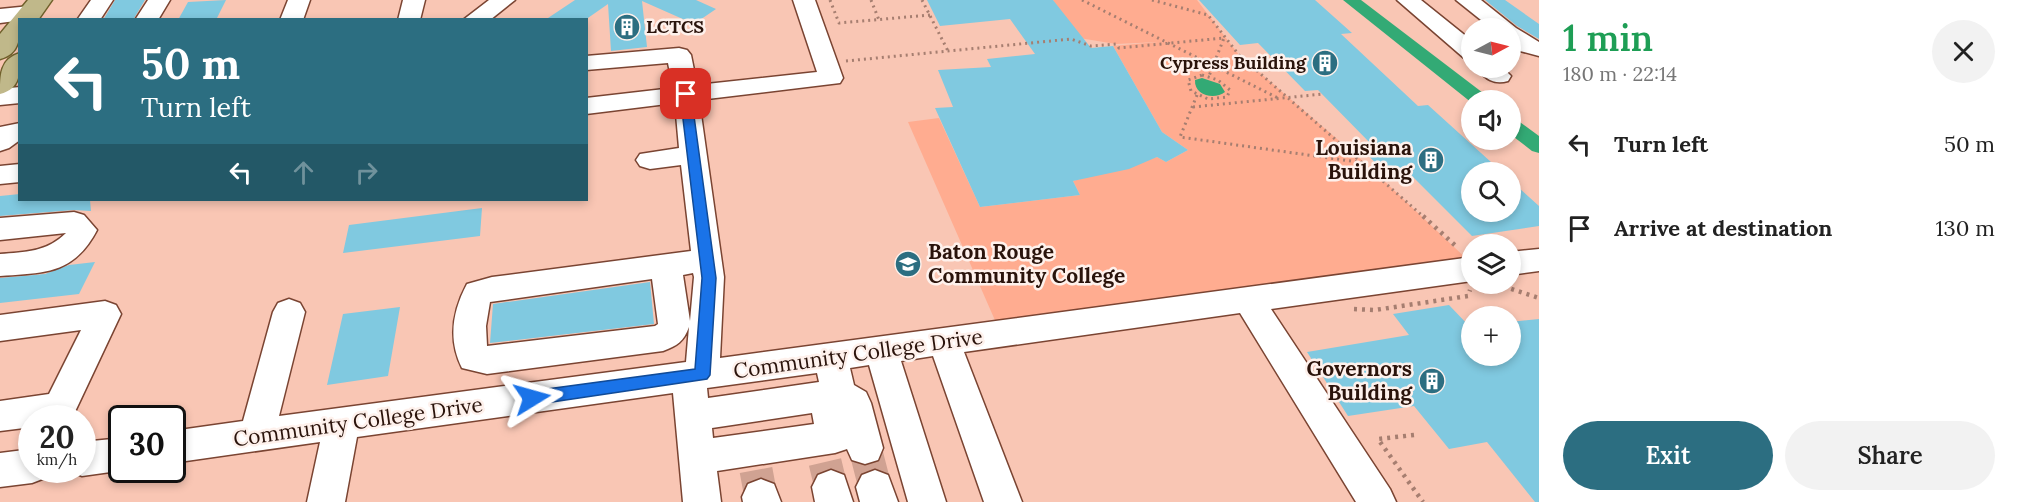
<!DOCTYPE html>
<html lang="en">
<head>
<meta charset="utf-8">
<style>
  body { margin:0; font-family:Lora,serif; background:#f2f2f2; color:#222; height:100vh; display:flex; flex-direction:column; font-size:22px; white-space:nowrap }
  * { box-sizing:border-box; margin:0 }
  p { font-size:20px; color:#767676 }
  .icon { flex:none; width:33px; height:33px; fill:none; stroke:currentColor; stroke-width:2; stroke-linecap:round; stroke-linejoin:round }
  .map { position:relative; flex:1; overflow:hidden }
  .details { display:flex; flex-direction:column; background:#fff; width:480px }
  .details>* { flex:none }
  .top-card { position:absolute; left:18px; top:18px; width:570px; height:183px; border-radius:0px; box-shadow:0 3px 9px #0003; background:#2c6e81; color:#fff; overflow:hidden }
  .needle { width:39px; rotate:83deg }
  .controls { position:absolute; left:1461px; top:18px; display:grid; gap:12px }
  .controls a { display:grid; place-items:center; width:60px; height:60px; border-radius:50%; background:#fff; box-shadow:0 3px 9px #0003; font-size:30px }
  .speed { position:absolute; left:18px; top:405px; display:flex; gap:12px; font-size:30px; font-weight:700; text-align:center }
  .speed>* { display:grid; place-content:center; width:78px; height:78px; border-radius:50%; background:#fff; box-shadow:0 3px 9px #0003; line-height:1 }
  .speed small { font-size:15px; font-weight:400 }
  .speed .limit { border:3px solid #111; border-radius:9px; background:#fff; color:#111 }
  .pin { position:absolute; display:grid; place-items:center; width:51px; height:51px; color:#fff; margin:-26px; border-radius:12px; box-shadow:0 3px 9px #0006 }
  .me { position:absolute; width:66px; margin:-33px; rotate:82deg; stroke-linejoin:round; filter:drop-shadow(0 0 4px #0008) }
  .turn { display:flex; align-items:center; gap:21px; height:126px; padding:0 24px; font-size:27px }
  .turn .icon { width:78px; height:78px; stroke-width:2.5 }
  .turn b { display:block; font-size:42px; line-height:51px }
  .lanes { display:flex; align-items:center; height:57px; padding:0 24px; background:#0003; justify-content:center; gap:30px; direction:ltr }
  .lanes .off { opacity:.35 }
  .round { display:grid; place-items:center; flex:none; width:63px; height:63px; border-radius:32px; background:#f2f2f2 }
  .head { display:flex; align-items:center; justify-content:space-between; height:102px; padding:0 24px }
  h1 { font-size:36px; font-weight:600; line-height:45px; color:#1e9e55 }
  .action { display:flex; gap:12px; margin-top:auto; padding:12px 24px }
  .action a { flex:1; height:69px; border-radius:36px; background:#2c6e81; color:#fff; font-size:24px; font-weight:600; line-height:69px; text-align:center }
  .action a+a { background:#f2f2f2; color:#222 }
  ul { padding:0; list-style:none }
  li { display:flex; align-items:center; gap:18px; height:84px; padding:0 24px }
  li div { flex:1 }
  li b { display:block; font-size:22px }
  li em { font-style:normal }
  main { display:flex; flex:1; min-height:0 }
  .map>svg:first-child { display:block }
  .green { fill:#ffac90 }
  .water { fill:#33aa75 }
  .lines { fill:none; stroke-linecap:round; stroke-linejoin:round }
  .canal { fill:#33aa75; fill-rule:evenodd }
  .building { fill:#80c9e0 }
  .minor-tunnel { stroke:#d0a292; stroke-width:33; stroke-dasharray:33 16; stroke-linecap:butt }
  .minor-casing { stroke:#7a4432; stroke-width:3 }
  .major-casing { stroke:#70602b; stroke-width:3 }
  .path-far1 { stroke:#a67e70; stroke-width:3; stroke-dasharray:2 4; stroke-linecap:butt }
  .path { stroke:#a67e70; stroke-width:4.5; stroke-dasharray:3 5; stroke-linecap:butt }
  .minor { fill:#fff; fill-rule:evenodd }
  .major { fill:#c0b88a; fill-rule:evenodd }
  .route { fill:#1a73e8; stroke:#114b97; stroke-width:1.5 }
  .labels { text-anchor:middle; stroke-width:5; stroke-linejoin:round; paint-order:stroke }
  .far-poi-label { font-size:18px; font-weight:bold; fill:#2a130b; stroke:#fef1ec; text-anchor:start }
  .poi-label { font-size:21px; font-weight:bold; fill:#2a130b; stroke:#fef1ec; text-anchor:end }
  .street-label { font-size:21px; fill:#2a130b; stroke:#fef1ec }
</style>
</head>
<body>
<main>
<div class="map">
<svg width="1539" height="502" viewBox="0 0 1539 502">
  <rect width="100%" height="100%" fill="#f9c6b4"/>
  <path class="green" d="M1053,0h144l42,55 126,108 106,100 -470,71 -93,-212 31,-4 41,89 100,-12 -7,-14 84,-24 9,5 22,-12 -26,-18 -49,-86 45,-4 -42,2 -43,-7z"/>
  <path class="water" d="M1202,78l18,6 5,8c-10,8 -31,4 -30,-12z"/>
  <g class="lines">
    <path class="canal" d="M1343,0h18l126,96 2,4h-17v3z
      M1510,118l7,2 22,16v17l-7,-2 -22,-17z"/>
  </g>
  <path class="building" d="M115,0h30l-12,20h-30z
    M226,0l-10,20h-38l10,-18z
    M575,0h121l20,9 -22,15 -52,-23 5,46 -36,4 -3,-47 -23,16h-40z
    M927,0h126l38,48 22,-2 49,86 26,18 -22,12 -9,-5 -28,12 -56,12 7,14 -100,12 -45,-99 18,-1 -15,-37 53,-3 -4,-8 48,-5 -25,-35 -70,7z
    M1199,0h116l37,33 -11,1 77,72 10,-1 74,67h-30v40h38v-32l29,26v20l-67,10 -61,-61 -21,3 -29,-30 12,-2 -55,-56 -13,1 -47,-48 -18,2z
    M1485,0h20l34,24v15l-22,-13z
    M20,194v6h70l1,11 -17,-1 -74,6v-20z
    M482,208l-2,28 -137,17 6,-28z
    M95,262l-16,32 -79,9v-25l45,-4 24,-9z
    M650,282l4,42 -164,19 3,-39z
    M1449,305l23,24v27h38v-34l29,-3v183h-4l-48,-60 -38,7 -35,-43 -66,10 -41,-64 102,-17 -16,-21z
    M400,307l-12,69 -61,9 16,-71z"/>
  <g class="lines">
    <path class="minor-tunnel" d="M865,448l10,39
      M825,462l6,25
      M756,470l5,27"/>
    <defs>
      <path id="minor" d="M91,0h22l-13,20h-23z
        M148,0h22l-12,20h-23z
        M288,0h22l-7,20h-23z
        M403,0h22l-5,20h-22z
        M489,0h26l-25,20h-27z
        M793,0h22l28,78 -3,5 -141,17 25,177 -4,81 752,-101v24l-201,28 119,180 6,13h-40l-116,-189 -276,39 58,150h-38l-51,-146 -32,5 45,141h-38l-39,-137 -19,3 4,17 12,7 5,11 12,45 -5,12 -13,4 -13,-4 -5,-11 -12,4 -118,18 4,31h-38l-10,-109 -316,44 -12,65h-38l13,-60 -148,21v-32l71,-10 30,-109 5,-9 11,-4 11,4 5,9 -26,104 407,-54 3,-35c-5,14 -12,19 -26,24l-176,23 -25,-6c-14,-28 -10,-56 5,-84l25,-7 199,-26 -10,-86 -31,4 -10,-3 -4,-6 4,-6 39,-6 -4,-45 -89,11v-16l87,-10 -5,-25 -82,7v-14l93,-8 8,2 4,5 6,30 120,-13zM693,273l1,4 -4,44 -7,-46zM652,279l6,45 -3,2 -168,20 -1,-20 4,-24zM817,373l2,9 -111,16 -1,-10zM812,413l2,11 -101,14 -1,-10z
        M1397,0h24l51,41v19l-8,-2z
        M1456,0h25l35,28 23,14v14l-19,-5 -10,-7v-16h-19z
        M30,6l8,2 3,5 -3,5 -38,5v-14z
        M1477,68h26l8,8 -3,5c-14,4 -23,-2 -31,-13z
        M20,87v16l-20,2v-16z
        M20,123v17l-11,8 -9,3v-24z
        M20,164v18l-20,2v-18z
        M74,212l10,3 13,15c-23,44 -52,43 -97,46v-22c25,-2 47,-2 66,-21l-66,7v-22z
        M1539,249v22l-29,4v-23z
        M105,301l11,4 5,9 -49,104h-40v9l-32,4v-30l49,-7 32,-64 -81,11v-26z
        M122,438v32h3l-43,6 -13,-5 13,-1v-28z
        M32,449v21h17l-4,8 -13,5 -32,4v-34z
        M831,470l13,5 9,27h-38l-3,-15 6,-12z
        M875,470l13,5 10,27h-38l-4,-15 6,-12z
        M761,479l13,5 7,18h-38l-1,-5 6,-13z"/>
      <path id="major" d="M28,0h24l-14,20h-18c0,17 0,34 -20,39v-25z
        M20,53c0,19 1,36 -20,41 0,-19 0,-35 20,-41z"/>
    </defs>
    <use href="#minor" class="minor-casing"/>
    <use href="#major" class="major-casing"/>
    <path class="path-far1" d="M830,0l9,23 91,-8
      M871,0l8,20
      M922,0l26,51
      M1082,0l196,98
      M1152,0l56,15 31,40 186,163
      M846,61l225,-22 20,7 25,-2 3,4 105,-10 -15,38
      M1202,75l16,5 12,10 -3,7 -19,2 -17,-8 -3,-11z
      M1197,95l-17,42 185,26
      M1193,107l130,-13"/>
    <path class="path" d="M1423,216l35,32
      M1496,284l43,14
      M1354,309l21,1 93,-14 2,-6
      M1414,435l-36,4 45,63"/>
    <use href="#minor" class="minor"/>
    <use href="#major" class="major"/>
  </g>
  <path class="route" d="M686,91l5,3 25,184 -6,97 -3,4 -175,26 -6,-2 -2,-5 2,-5 6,-2 163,-22 7,-91 -22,-184z"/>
  <defs>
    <symbol id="building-disc" viewBox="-11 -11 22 22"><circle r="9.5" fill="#2c6e81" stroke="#fef1ec"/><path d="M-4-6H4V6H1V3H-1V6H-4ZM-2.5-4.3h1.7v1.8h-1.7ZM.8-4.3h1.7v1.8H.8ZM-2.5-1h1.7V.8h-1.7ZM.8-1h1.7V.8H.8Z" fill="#fff"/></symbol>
    <symbol id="university-disc" viewBox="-11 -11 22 22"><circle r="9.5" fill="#2c6e81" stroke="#fef1ec"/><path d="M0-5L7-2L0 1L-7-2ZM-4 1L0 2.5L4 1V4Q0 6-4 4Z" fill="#fff"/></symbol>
  </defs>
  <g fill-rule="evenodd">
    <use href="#building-disc" x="612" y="12" width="30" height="30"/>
    <use href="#building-disc" x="1310" y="48" width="30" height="30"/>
    <use href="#building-disc" x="1416" y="145" width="30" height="30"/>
    <use href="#university-disc" x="893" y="249" width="30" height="30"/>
    <use href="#building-disc" x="1417" y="366" width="30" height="30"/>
  </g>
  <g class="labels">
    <g class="far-poi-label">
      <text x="646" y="33">LCTCS</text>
      <text x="1306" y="69" text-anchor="end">Cypress Building</text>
    </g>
    <g class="poi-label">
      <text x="1412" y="155">Louisiana<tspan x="1412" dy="24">Building</tspan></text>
      <text x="928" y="259" text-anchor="start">Baton Rouge<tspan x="928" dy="24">Community College</tspan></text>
      <text x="1412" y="376">Governors<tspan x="1412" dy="24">Building</tspan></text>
    </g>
    <g class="street-label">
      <text transform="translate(858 354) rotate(-8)" y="7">Community College Drive</text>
      <text transform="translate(358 422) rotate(-8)" y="7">Community College Drive</text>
    </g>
  </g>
</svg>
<div class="controls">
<a><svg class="needle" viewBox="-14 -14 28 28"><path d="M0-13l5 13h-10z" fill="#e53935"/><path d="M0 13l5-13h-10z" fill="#767676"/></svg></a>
<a><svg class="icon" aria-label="sound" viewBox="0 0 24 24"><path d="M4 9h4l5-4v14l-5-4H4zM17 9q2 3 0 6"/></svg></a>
<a><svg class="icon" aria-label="search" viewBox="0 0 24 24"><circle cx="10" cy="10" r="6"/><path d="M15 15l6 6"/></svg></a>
<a><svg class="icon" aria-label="layers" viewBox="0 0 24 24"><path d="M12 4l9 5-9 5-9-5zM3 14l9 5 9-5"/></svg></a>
<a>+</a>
</div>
<div class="speed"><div>20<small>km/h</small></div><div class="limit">30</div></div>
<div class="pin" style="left:686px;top:94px;background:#d93025"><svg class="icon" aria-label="arrive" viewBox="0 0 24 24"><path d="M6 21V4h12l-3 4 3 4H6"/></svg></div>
<svg class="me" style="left:532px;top:398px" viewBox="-20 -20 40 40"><path d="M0-17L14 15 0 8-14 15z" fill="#1a73e8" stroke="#fff" stroke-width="4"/></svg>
<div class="top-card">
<div class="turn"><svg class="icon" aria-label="left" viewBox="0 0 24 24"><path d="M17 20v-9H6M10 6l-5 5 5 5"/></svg><div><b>50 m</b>Turn left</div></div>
<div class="lanes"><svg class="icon" aria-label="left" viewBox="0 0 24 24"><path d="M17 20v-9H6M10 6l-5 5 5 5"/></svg><svg class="icon off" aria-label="ahead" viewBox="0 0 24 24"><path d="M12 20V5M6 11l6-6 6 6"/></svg><svg class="icon off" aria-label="right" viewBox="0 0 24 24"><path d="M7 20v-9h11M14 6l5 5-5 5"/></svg></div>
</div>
</div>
<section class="details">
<div class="head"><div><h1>1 min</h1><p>180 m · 22:14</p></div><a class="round"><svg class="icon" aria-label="close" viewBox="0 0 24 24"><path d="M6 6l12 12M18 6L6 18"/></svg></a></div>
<ul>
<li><svg class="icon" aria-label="left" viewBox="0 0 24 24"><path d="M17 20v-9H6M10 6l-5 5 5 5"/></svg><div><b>Turn left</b></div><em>50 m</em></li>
<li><svg class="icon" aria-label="arrive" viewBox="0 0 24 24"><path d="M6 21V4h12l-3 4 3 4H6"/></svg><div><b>Arrive at destination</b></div><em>130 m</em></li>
</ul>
<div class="action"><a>Exit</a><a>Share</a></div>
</section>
</main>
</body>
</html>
